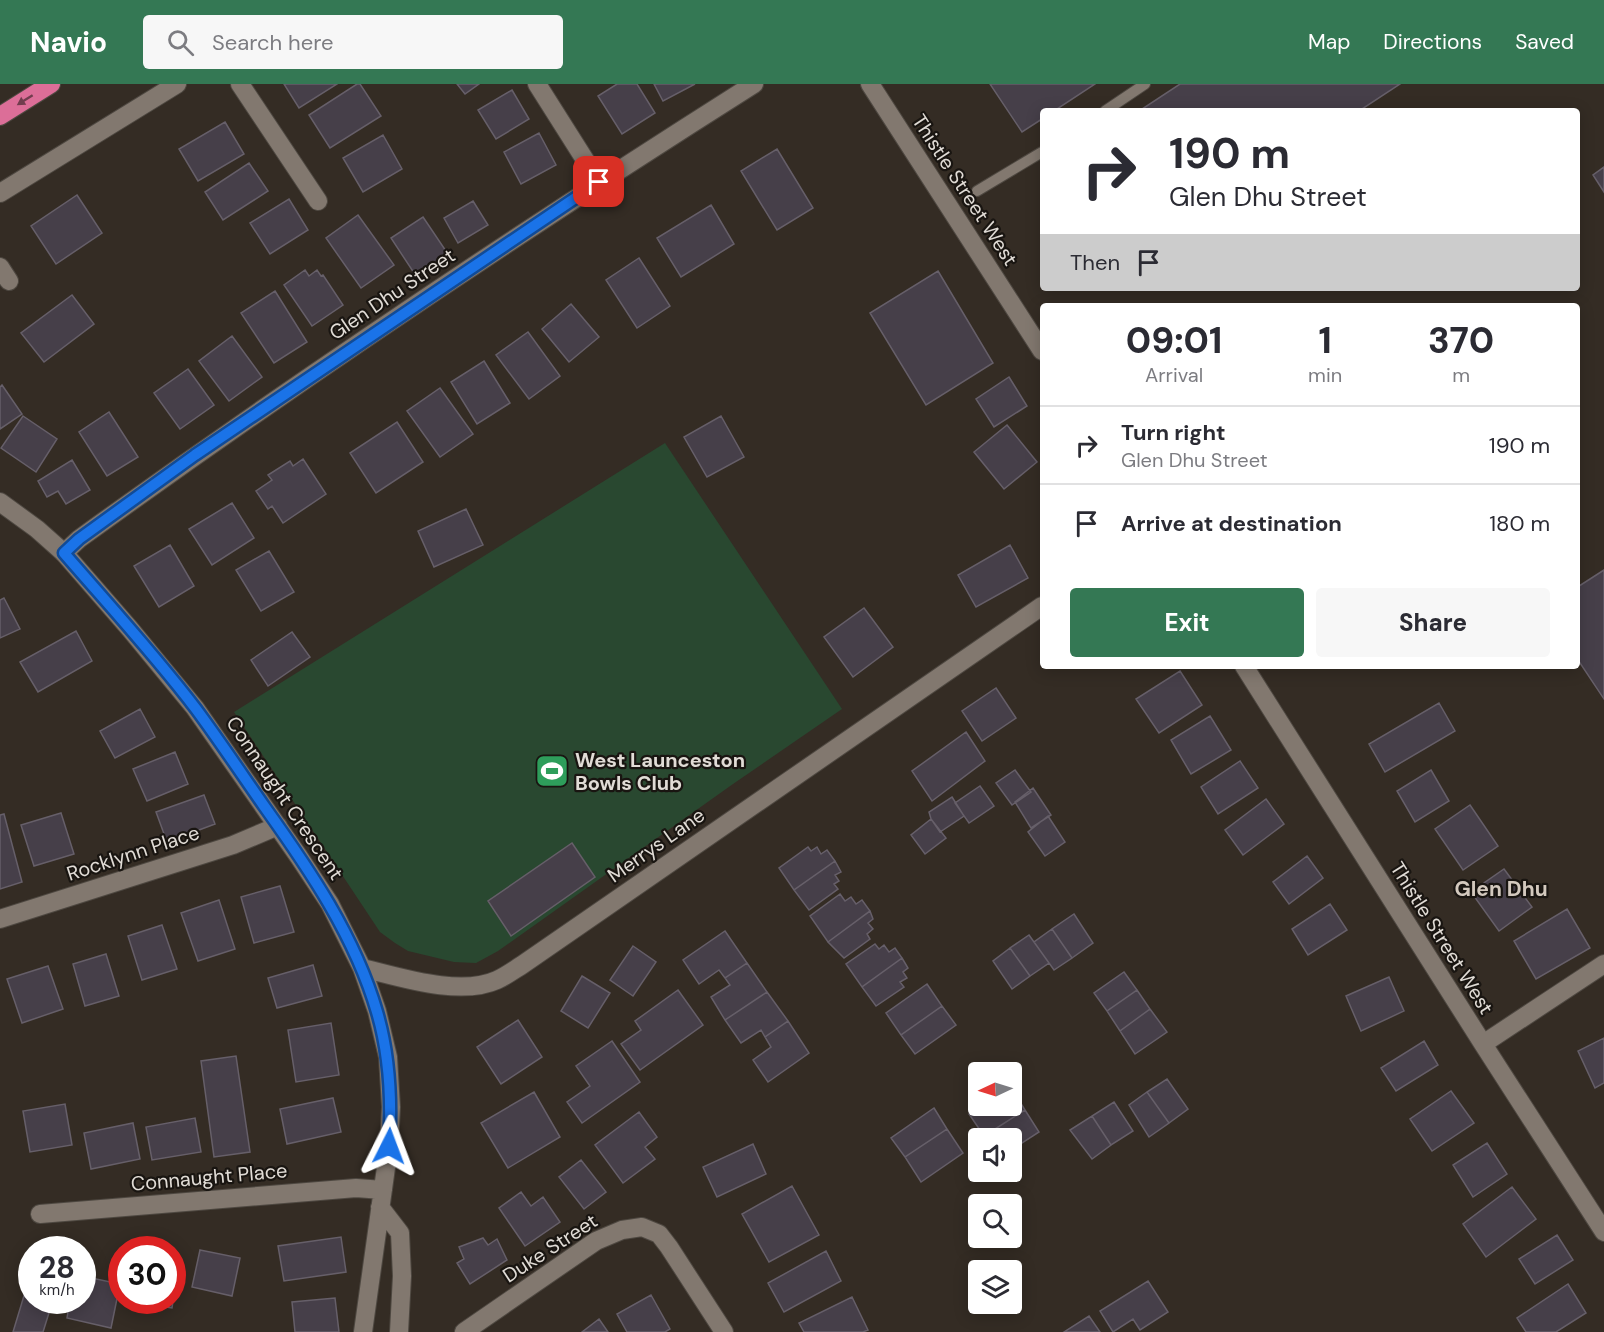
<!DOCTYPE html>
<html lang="en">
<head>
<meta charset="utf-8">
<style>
  body { margin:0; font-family:"DM Sans",sans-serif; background:#f7f7f7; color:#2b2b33; height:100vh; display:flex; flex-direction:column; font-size:22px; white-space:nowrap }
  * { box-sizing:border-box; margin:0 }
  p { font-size:20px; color:#7c7c81 }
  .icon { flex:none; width:33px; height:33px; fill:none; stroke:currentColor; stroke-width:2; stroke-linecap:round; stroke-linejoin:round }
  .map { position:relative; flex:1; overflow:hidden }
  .sheet { position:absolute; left:1040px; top:219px; width:540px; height:366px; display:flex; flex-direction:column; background:#fff; border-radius:6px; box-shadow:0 3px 15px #0003 }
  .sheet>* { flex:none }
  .guide { position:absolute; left:1040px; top:24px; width:540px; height:183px; border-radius:6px; box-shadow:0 3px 15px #0003; background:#fff; color:#2b2b33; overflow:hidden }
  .needle { width:39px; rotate:266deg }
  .controls { position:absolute; left:968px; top:978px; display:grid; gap:12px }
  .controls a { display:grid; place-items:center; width:54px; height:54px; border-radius:6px; background:#fff; box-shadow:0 3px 15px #0003; font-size:30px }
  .speed { position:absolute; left:18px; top:1152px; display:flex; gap:12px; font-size:30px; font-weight:700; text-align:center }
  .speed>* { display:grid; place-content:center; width:78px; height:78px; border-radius:50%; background:#fff; box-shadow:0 3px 15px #0003; line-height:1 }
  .speed small { font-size:15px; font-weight:400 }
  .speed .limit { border:9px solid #d22; background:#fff; color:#111 }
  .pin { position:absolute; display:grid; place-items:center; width:51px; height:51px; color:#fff; margin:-26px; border-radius:12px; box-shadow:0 3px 9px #0006 }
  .me { position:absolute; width:66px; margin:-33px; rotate:3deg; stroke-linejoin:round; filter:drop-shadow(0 0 4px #0008) }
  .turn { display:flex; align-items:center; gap:21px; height:126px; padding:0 30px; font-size:27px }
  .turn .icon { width:78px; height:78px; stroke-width:2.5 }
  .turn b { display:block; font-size:42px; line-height:51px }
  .then { display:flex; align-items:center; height:57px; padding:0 30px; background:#0003; gap:12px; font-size:22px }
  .eta { display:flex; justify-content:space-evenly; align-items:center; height:102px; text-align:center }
  .eta b { font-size:36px; font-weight:800; line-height:42px }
  .cta { display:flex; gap:12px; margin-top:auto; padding:12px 30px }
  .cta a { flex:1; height:69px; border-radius:6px; background:#347854; color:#fff; font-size:24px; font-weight:800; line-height:69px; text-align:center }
  .cta a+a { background:#f7f7f7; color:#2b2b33 }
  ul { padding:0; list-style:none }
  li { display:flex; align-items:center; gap:18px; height:78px; padding:0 30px; border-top:2px solid #e1e1e2 }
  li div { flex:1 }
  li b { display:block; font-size:22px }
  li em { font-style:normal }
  header { display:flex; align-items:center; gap:36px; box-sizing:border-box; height:84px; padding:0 30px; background:#347854; color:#fff }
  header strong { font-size:28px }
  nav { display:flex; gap:33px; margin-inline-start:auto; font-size:21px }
  .search { width:420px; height:54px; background:#f7f7f7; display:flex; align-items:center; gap:15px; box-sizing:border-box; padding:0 21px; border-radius:6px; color:#7c7c81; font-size:22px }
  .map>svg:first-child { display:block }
  .green { fill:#294830 }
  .building { fill:#463f49; stroke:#665f69; stroke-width:1.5 }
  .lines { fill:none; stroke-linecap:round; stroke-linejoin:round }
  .lane-casing { stroke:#4e4841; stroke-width:12 }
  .street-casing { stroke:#4e4841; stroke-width:20 }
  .secondary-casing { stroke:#4e4841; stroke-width:20 }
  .highway-casing { stroke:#4e4841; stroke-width:20 }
  .lane { stroke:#82786f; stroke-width:10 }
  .street { stroke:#82786f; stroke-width:18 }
  .secondary { stroke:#82786f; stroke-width:18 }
  .highway { stroke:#dc6e98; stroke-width:18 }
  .oneway { fill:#713d4e }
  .route-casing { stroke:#114b97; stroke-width:15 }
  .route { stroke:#1a73e8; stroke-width:10 }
  .labels { text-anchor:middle; stroke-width:4.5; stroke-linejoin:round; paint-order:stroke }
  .street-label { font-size:20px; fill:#e1dcd6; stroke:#191511 }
  .poi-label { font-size:20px; font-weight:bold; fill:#e1dcd6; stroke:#191511; text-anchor:start }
  .neighbourhood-label { font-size:21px; font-weight:bold; fill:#d3c9be; stroke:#191511 }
</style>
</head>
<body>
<header>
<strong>Navio</strong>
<div class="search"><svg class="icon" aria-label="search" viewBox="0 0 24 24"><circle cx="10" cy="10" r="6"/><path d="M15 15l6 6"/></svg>Search here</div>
<nav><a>Map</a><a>Directions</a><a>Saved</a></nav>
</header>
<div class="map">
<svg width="1604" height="1248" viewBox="0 0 1604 1248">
  <rect width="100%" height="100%" fill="#342c24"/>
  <path class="green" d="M665,359l177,266 -109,75 -235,167 -22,12 -22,-1 -46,-11 -13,-8 -15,-11 -146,-220z"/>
  <path class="building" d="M284,0h53l-38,24z
    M357,0h3l21,32 -51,32 -21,-33z
    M457,0h22l-14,10z
    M617,0h20l18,29 -33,21 -24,-38z
    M654,0h41l-32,17z
    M990,0h105l-41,27h-12v8l-20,13z
    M1180,0h220l-41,27h-220z
    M512,6l17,29 -33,20 -18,-29z
    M225,38l19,32 -46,27 -19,-32z
    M539,49l17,32 -35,19 -17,-32z
    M383,51l19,34 -39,23 -20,-34z
    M777,65l36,59 -36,22 -36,-59z
    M249,79l19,28 -45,29 -18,-28z
    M1604,83v25l-11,-17z
    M77,111l25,38 -46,31 -25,-38z
    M289,115l19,31 -38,24 -20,-31z
    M473,117l15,24 -30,18 -14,-25z
    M711,121l23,39 -53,33 -24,-39z
    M358,131l36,50 -33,23 -35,-50z
    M423,133l25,37 -32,22 -25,-38z
    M639,174l31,48 -33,22 -31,-48z
    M305,186l4,6 8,-6 4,6 2,-1 20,30 -31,21 -28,-41z
    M938,187l55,92 -67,42 -56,-92z
    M275,207l32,51 -33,21 -33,-50z
    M72,211l22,29 -50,38 -23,-29z
    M571,220l28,33 -30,25 -27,-33z
    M528,248l32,44 -31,23 -33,-44z
    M232,252l30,41 -33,24 -30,-40z
    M484,277l26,42 -33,21 -26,-42z
    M188,285l26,36 -34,24 -26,-36z
    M1009,293l18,29 -33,21 -18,-28z
    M2,301l20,29 -22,15v-42z
    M440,304l33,46 -33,23 -33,-46z
    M109,328l29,45 -31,19 -28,-44z
    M23,332l34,23 -21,33 -35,-24z
    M721,332l23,41 -37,20 -23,-40z
    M397,338l26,40 -47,31 -26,-40z
    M1007,341l30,37 -33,27 -30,-37z
    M303,375l23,35 -43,29 -11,-17 -4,3 -12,-18 16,-11 -4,-5 22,-14 3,5z
    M72,376l18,30 -24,14 -8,-13 -11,6 -9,-16z
    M232,419l22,35 -42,27 -23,-36z
    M466,425l17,36 -49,22 -16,-36z
    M170,461l24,41 -35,21 -25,-41z
    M1010,461l18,33 -52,29 -18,-32z
    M269,467l25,41 -33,19 -25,-41z
    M1604,486v129l-28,-42v-69z
    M4,514l16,31 -20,9v-38z
    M864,524l29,39 -40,30 -29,-40z
    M76,547l16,30 -54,31 -18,-30z
    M292,548l18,25 -42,29 -17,-26z
    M1180,587l22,34 -43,28 -23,-34z
    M996,604l20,30 -34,23 -20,-30z
    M1439,619l16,28 -70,41 -16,-28z
    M140,625l15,28 -40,21 -15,-27z
    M1210,632l21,34 -40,24 -20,-34z
    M966,648l19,29 -53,40 -20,-30z
    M175,668l13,32 -41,17 -14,-32z
    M1240,677l18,27 -40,26 -17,-27z
    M1015,686l16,22 -19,13 -16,-22z
    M1431,686l18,31 -34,21 -18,-31z
    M980,702l14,20 -25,17 -14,-20z
    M1033,704l18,27 -20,13 -16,-26z
    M204,711l11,29 -48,18 -11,-30z
    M952,713l12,19 -24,16 -9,-13 -2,-7z
    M1266,715l18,25 -41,31 -18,-25z
    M1470,721l28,41 -35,24 -28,-41z
    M61,729l13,41 -40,12 -13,-41z
    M4,730l18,68 -22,7v-74z
    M1048,732l17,26 -20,14 -17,-24z
    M931,735l15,19 -21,16 -14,-19z
    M572,759l23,34 -84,59 -23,-35z
    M808,763l3,4 6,-4 4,7 6,-4 8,11 -41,29 -15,-22z
    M1307,772l16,22 -34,26 -16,-22z
    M835,777l6,11 -6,3 4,6 -5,3 4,5 -29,21 -15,-20z
    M1504,785l28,38 -33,24 -28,-39z
    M280,802l14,46 -40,11 -13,-46z
    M840,810l5,7 6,-4 5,7 6,-4 8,11 -42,31 -18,-26z
    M219,816l16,49 -37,12 -17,-48z
    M1330,820l17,26 -39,25 -16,-26z
    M1567,825l23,39 -54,31 -22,-38z
    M870,827l3,8 -5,4 5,6 -6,5 3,5 -26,19 -16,-16z
    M1074,830l19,29 -21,15 -20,-29z
    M162,841l15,44 -35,11 -14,-44z
    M1052,845l20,29 -18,12 -20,-28z
    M725,847l22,32 -22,15 -6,-8 -20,14 -16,-24z
    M1029,851l20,28 -19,13 -20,-28z
    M875,860l4,5 5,-4 5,7 6,-4 7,10 -40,29 -16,-23z
    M633,862l23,16 -23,34 -23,-16z
    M1010,864l20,28 -18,13 -19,-28z
    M106,870l13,42 -34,10 -12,-42z
    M902,874l6,10 -5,4 4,6 -7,4 4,5 -28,19 -14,-19z
    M747,879l20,29 -42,28 -14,-23 19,-12 -5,-7z
    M313,881l9,31 -45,12 -9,-30z
    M48,882l15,43 -41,14 -15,-44z
    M1124,888l13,18 -30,21 -13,-18z
    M582,892l28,17 -22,35 -27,-17z
    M1389,893l15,34 -43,20 -15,-35z
    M927,900l15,22 -41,29 -15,-22z
    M678,906l25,35 -63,45 -19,-26 20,-14 -6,-9z
    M1137,906l13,19 -30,22 -13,-20z
    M767,908l21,29 -23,16 -4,-7 -20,13 -16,-23z
    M942,922l14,19 -41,29 -14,-19z
    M1150,925l17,23 -32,22 -15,-23z
    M518,936l24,37 -41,27 -24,-37z
    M788,937l21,32 -41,29 -15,-22 18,-13 -6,-10z
    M331,939l8,52 -43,7 -8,-52z
    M1604,954v45l-9,5 -17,-37z
    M612,957l28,41 -58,41 -15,-21 23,-16 -14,-20z
    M1424,957l14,24 -42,26 -15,-23z
    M236,972l14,96 -36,5 -13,-96z
    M1167,995l21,30 -19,14 -22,-31z
    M1011,1003l14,23 -41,26 -15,-22 14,-8h28z
    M1451,1007l23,32 -42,28 -22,-32z
    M534,1008l26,45 -52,31 -27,-45z
    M1147,1008l22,31 -20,14 -20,-32z
    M333,1014l8,34 -54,12 -7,-35z
    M1114,1018l19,29 -22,14 -19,-29z
    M65,1020l7,41 -42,7 -7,-41z
    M934,1024l13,21 -42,28 -14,-19z
    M1025,1026l14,22 -28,18v-12h-26l-1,-2z
    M639,1028l18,25 -12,10 10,12 -32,24 -28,-38z
    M1092,1032l19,29 -19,14 -22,-29z
    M195,1034l6,34 -49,8 -6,-33z
    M133,1039l7,36 -49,10 -7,-36z
    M947,1045l16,24 -42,29 -16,-25z
    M1487,1059l20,31 -34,23 -20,-32z
    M753,1060l13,30 -49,23 -14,-30z
    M581,1076l25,32 -22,17 -25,-32z
    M792,1102l27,49 -50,27 -27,-48z
    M1512,1103l24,32 -50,38 -23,-33z
    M521,1108l10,14 12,-9 17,25 -35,24 -26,-38z
    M1557,1151l16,25 -38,24 -16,-25z
    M341,1153l5,35 -62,9 -6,-35z
    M483,1154l5,7 9,-6 10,21 -37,24 -13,-21 7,-4 -5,-12z
    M200,1166l40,8 -8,38 -40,-9z
    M826,1167l15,30 -57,31 -16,-29z
    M172,1176l7,1 -7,47 -35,-5 1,-3h34z
    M82,1192l38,8 -9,44 -44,-10 3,-18h12z
    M1148,1197l20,31 -28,18 -7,-11 -20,13 -13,-21z
    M1568,1200l18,29 -30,19h-30l-9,-14z
    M26,1205l6,1v10h21l-10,32h-30z
    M651,1211l19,34 -5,3h-38l-10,-18z
    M852,1213l16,33 -5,2h-59l-5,-9z
    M335,1214l4,34h-44l-3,-30z
    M1089,1232l11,16h-36z
    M599,1235l9,13h-26z"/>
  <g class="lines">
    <defs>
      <path id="lane" d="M1105,27l40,-27
        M977,107l65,-39"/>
      <path id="street" d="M240,0l78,117
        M537,0l62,98
        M870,0l172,267
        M0,109l177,-109
        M0,183l9,14
        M0,418l37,27 27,24 66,76 65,79 104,149 31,47 32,64 15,43 11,46 3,50 -2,39 -26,186
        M1244,582l239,378 121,188
        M0,835l233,-74 45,-19
        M362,884c38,9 98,29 135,12 9,-4 17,-10 25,-15l520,-359
        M1483,960l121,-80
        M380,1123l20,26 2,43 -3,56
        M40,1130l316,-26 27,2
        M464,1248l132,-91 26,-11 20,-3 17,7 10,13 55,85"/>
      <path id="secondary" d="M64,469l15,-14c220,-159 446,-310 675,-455"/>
      <path id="highway" d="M0,32l51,-32"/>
    </defs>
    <use href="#lane" class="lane-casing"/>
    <use href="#street" class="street-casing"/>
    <use href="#secondary" class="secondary-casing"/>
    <use href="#highway" class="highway-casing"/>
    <use href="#lane" class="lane"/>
    <use href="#street" class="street"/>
    <use href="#secondary" class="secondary"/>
    <use href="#highway" class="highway"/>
  </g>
  <defs><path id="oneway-solid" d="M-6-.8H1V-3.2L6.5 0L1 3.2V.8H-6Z" transform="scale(1.5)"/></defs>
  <use class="oneway" href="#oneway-solid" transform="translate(25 16) rotate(148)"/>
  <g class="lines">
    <defs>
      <path id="route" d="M389,1062c3,-46 1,-90 -12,-134 -22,-76 -68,-143 -113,-206 -23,-33 -45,-66 -68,-97 -41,-54 -88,-105 -132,-156l15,-14 116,-84 404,-273"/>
    </defs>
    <use href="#route" class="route-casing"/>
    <use href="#route" class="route"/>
  </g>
  <defs>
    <symbol id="stadium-square" viewBox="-11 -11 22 22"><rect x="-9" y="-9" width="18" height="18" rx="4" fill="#2e9e5b" stroke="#191511"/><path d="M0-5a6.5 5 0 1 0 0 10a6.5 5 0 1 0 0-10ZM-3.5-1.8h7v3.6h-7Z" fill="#fff"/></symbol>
  </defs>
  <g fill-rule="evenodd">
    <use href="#stadium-square" x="533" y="668" width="38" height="38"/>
  </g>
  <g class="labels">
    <g class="street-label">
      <text transform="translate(965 106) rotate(57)" y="7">Thistle Street West</text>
      <text transform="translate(392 210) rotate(-34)" y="7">Glen Dhu Street</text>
      <text transform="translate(285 714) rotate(56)" y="7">Connaught Crescent</text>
      <text transform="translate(656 761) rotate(-35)" y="7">Merrys Lane</text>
      <text transform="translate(133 769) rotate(-18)" y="7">Rocklynn Place</text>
      <text transform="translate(1442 854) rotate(58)" y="7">Thistle Street West</text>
      <text transform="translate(209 1093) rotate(-5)" y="7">Connaught Place</text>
      <text transform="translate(550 1164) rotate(-33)" y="7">Duke Street</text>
    </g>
    <g class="poi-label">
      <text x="575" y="683">West Launceston<tspan x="575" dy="23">Bowls Club</tspan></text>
    </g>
    <g class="neighbourhood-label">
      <text x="1501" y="812">Glen Dhu</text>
    </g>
  </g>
</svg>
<div class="controls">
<a><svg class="needle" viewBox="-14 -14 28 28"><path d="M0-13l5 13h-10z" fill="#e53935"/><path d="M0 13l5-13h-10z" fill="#7c7c81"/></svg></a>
<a><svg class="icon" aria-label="sound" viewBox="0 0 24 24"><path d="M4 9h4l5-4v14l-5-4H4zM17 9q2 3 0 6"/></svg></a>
<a><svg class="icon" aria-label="search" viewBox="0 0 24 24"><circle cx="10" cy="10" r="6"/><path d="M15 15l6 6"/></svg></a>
<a><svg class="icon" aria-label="layers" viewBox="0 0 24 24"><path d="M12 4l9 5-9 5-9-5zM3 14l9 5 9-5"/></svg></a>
</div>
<div class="speed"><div>28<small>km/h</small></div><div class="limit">30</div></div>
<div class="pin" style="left:599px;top:98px;background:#d93025"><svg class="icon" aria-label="arrive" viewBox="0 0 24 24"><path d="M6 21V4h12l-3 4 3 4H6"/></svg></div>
<svg class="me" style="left:389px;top:1062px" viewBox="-20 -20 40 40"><path d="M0-17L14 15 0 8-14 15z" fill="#1a73e8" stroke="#fff" stroke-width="4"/></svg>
<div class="guide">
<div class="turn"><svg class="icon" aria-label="right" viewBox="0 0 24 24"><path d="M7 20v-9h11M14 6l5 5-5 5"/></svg><div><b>190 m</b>Glen Dhu Street</div></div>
<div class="then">Then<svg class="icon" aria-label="arrive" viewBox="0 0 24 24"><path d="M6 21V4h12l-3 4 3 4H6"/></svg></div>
</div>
<section class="sheet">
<div class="eta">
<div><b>09:01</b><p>Arrival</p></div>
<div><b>1</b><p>min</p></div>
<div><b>370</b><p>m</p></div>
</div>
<ul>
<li><svg class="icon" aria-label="right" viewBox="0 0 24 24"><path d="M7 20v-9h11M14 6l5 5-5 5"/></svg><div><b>Turn right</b><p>Glen Dhu Street</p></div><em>190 m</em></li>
<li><svg class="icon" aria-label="arrive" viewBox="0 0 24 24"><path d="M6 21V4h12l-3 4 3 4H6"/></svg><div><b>Arrive at destination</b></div><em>180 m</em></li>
</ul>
<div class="cta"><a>Exit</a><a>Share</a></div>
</section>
</div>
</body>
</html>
